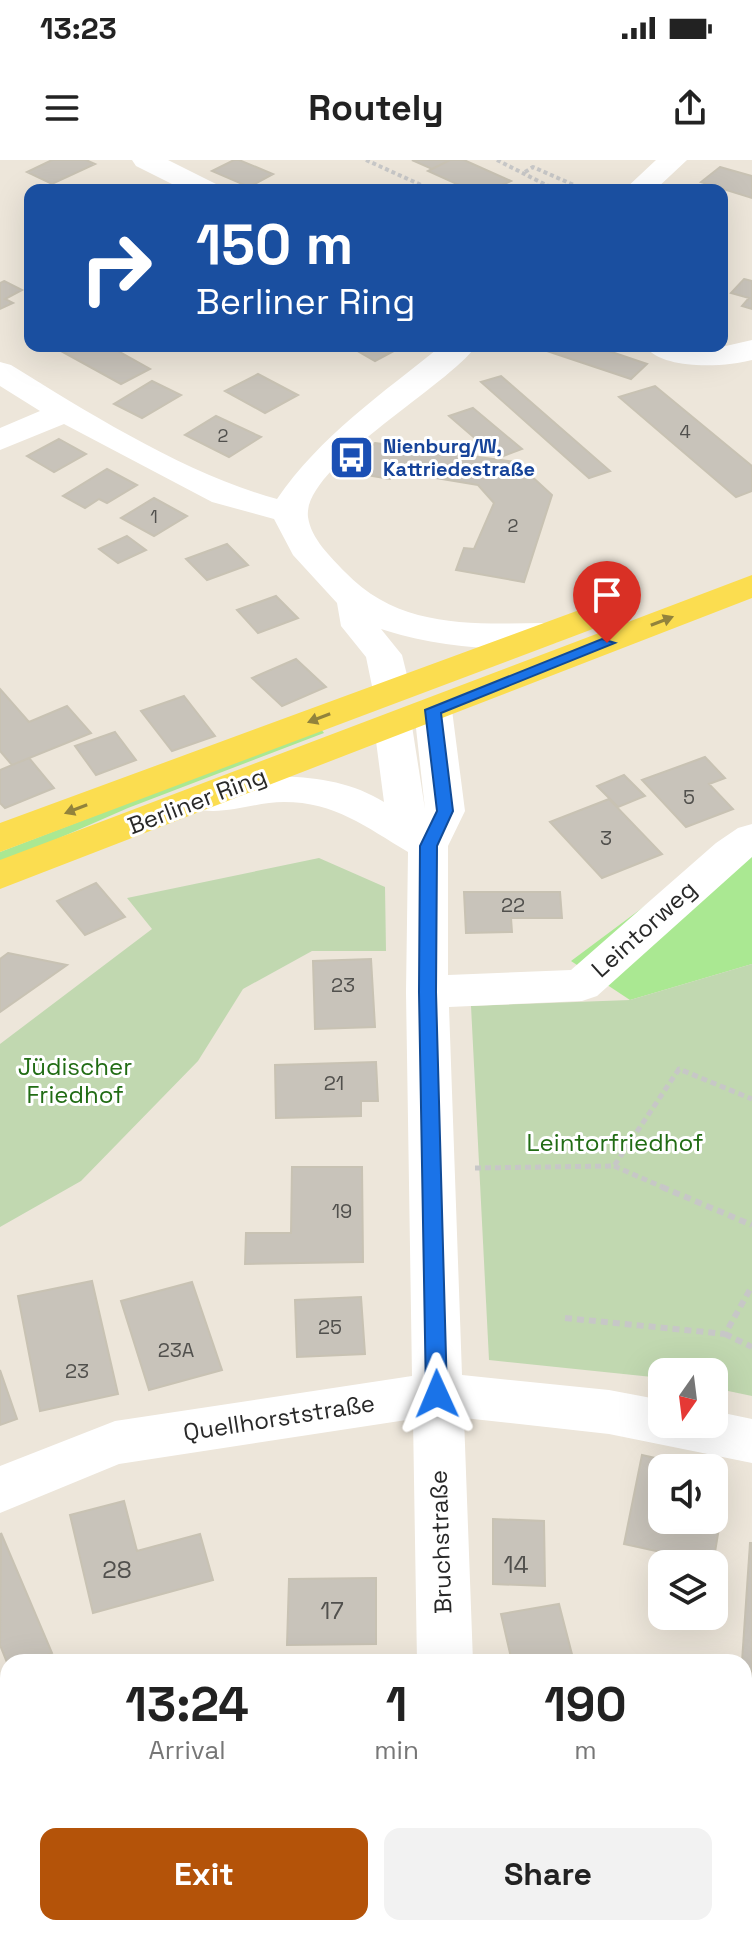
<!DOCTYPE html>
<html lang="en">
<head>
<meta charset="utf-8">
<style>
  body { margin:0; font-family:"Space Grotesk",sans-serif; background:#f2f2f2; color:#222; height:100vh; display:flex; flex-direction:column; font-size:30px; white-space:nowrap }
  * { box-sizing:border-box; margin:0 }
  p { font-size:26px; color:#767676 }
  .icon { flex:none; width:44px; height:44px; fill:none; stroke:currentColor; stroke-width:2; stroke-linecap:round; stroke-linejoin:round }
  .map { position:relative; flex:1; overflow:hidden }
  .drawer { position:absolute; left:0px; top:1494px; width:752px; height:282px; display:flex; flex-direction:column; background:#fff; border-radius:24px 24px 0 0; box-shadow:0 8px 32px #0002 }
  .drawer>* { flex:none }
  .banner { position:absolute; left:24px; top:24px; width:704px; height:168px; border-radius:16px; box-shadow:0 8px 32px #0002; background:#1a4fa0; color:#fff; overflow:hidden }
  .needle { width:52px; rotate:194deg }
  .tools { position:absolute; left:648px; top:1198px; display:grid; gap:16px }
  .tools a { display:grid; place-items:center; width:80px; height:80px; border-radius:16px; background:#fff; box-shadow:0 8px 32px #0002; font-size:40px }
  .pin { position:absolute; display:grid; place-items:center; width:68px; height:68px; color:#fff; margin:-82px -34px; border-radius:50% 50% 50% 0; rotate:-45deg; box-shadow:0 0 8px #0007 }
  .pin .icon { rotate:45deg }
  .me { position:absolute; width:88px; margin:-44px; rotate:359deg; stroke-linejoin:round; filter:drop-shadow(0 0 6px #0008) }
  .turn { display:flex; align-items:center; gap:28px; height:168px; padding:0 40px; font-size:36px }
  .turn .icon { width:104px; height:104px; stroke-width:2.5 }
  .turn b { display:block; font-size:56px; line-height:68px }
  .eta { display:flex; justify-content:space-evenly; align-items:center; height:136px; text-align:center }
  .eta b { font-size:48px; font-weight:600; line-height:56px }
  .cta { display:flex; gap:16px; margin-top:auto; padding:16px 40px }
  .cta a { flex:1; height:92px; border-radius:16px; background:#b45309; color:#fff; font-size:32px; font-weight:600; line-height:92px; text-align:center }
  .cta a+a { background:#f2f2f2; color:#222 }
  .status { display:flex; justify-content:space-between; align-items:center; height:56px; padding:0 40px; background:#fff; direction:ltr }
  .status svg { height:22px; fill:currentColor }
  header { display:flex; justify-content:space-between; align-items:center; height:104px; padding:0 40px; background:#fff; font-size:36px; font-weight:600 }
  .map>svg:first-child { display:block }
  .green { fill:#aae892 }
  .cemetery { fill:#c1d8b0 }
  .building { fill:#c8c3ba; stroke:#c8c2b3; stroke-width:2 }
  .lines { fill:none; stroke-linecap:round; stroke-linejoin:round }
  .path-far2 { stroke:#c7c7c7; stroke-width:4; stroke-dasharray:4 3; stroke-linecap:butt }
  .path-far1 { stroke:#c7c7c7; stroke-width:5; stroke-dasharray:6 4; stroke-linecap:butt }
  .path { stroke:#c7c7c7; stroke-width:6; stroke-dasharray:7 5; stroke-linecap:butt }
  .minor { fill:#fff; fill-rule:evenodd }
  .major { fill:#fbdd50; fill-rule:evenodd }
  .oneway { fill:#92833c }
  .route { fill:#1a73e8; stroke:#114b97; stroke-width:2 }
  .labels { text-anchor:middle; stroke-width:6; stroke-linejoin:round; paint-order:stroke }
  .far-number-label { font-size:18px; fill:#51504d }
  .far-transit-label { font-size:20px; font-weight:bold; fill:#164399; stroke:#fff; text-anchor:start }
  .number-label { font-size:20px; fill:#51504d }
  .street-label { font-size:24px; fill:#292929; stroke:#fff }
  .park-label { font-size:24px; fill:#216c14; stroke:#fff }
  .near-number-label { font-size:24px; fill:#51504d }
</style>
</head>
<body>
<div class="status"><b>13:23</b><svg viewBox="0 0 49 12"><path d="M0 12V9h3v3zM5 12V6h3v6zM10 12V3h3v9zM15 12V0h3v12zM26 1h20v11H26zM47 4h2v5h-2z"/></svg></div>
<header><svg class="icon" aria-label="menu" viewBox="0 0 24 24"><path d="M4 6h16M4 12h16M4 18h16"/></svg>Routely<svg class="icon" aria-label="share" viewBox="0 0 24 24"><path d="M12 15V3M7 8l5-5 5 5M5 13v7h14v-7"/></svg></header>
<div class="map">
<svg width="752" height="1775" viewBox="0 0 752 1775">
  <rect width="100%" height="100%" fill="#ede6da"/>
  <path class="green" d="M321,569l3,4 -196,75 -128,56v-12z
    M752,666v138l-122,36 -59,-39z"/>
  <path class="cemetery" d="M319,698l66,29 1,64h-74l-69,38 -45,72 -117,120 -81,46v-183l152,-115 -25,-31z
    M752,804v432l-38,-8v-16h-52v6l-173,-18 -18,-354 159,-6z"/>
  <path class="building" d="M52,0h34l9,4 -43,20 -25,-12z
    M234,0h5l34,14 -24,13 -37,-16z
    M412,0h38l-18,9z
    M450,0h14l47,21 -19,9h-22l-42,-19z
    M720,7l32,9v22l-51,-16z
    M744,119l8,2v28l-10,-3 7,-8 -18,-5z
    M4,121l18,9 -17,9 8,4 -13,6v-26z
    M52,186h57l41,23 -29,15z
    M365,186h38l-28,15 -19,-11z
    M532,186h62l53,18 -16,15z
    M258,214l40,21 -33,18 -40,-22z
    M501,216l109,95 -21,7 -108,-96z
    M152,221l29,14 -39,23 -28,-14z
    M655,226l97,80v25l-16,6 -117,-100z
    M473,248l49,41 -24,9 -49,-42z
    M216,256l45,21 -32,20 -44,-22z
    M59,279l27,15 -32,18 -27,-16z
    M375,283l141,19 36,33 -28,87 -68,-12 8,-22 10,1 20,-46 -16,-18 -84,-14 -4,8 -30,-5z
    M107,309l30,16 -30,18 -8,-4 -14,9 -22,-12z
    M154,338l33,18 -33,20 -33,-18z
    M127,376l19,14 -28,13 -19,-14z
    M227,384l21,21 -41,15 -21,-21z
    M276,436l22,22 -40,15 -21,-23z
    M296,499l30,28 -44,19 -30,-28z
    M0,529l29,33 38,-16 24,27 -79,32 -12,-14z
    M184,536l31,40 -43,15 -31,-40z
    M115,572l21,28 -40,15 -21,-29z
    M705,597l20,21 -16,6 24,25 -47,18 -44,-47z
    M29,598l25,30 -49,20 -5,-5v-33z
    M624,615l21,21 -27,11 -21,-21z
    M609,639l53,55 -60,24 -52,-56z
    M96,723l29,34 -40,18 -28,-34z
    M464,732h96l2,26h-51l1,14 -46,1z
    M8,793l59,12 -67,47v-53z
    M371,799l4,68 -60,2 -2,-68z
    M376,902l2,39h-17v15l-85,2 -1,-53z
    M292,1007h70l1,95 -118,2 1,-31h45z
    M92,1121l26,113 -78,17 -22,-115z
    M192,1122l30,88 -73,20 -28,-89z
    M361,1137l4,57 -68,3 -2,-57z
    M0,1210l17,49 -17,6z
    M642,1295l58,13h-38v52h29l28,8 -6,36h-45l2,-10 -46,-10z
    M124,1341l13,50 63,-17 13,46 -120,33 -23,-98z
    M493,1359l51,2 1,65 -52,-2z
    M1,1373l51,120 -21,9 -23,3 -8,-20z
    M750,1383h2v140l-8,-1 -2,-20z
    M376,1418v66l-89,1 2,-66z
    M559,1444l15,58h-62l-11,-48z
    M744,1743h8v32h-223v-7h215z
    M95,1768h158v7h-159z"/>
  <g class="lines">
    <path class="path-far2" d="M366,0l66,30
      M497,0l59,30
      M525,12l8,-5 52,23"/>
    <path class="path-far1" d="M614,1006l53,23
      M475,1008l139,-2 65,-97 73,30"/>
    <path class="path" d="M662,1027l90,38
      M565,1158l160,16 27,-48
      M725,1174l27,13"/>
    <path class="minor" d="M132,0h36l48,24 4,6h-36l-48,-24z
      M656,0h31l-32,30h-31z
      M752,180v20c-26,7 -89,11 -107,-14l72,2z
      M441,186h35c-29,41 -174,121 -168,171 3,22 23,40 37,55 54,57 128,52 200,51l13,3 5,8 -5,8c-52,13 -126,4 -177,-13l21,26 9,36 -6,8 -13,4 -13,-4 -6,-8 -7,-34 -25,-31 -4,-23 -44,-48 -19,-36 -62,-17 -148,-78 -64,26v-22l40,-17 -40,-25v-24l11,3c79,49 177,110 266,134 43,-63 106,-106 164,-153z
      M433,538l13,3 6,9 13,101 -17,35v129l123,-5 145,-127 22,-15 14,-4v33l-155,139 -15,5 -133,6 13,368 147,15 53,10v24h52v-13l38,8v44l-143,-29 -145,-16 9,244h-56l-4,-243 -294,45 -119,49v-47l115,-45 297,-45 -6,-384 2,-140c-42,-25 -73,-50 -124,-50 -31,0 -62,15 -92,6l-6,-9 6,-9c61,-17 137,-22 192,12l-10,-76 6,-9 13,-3 13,3 6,9 13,83 -11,-99 6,-9z
      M424,1768h60v7h-60z"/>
    <path class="major" d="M752,415v23l-752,291v-29z
      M601,442l13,3 5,8 -5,8 -614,231v-29z"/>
  </g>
  <defs><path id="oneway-solid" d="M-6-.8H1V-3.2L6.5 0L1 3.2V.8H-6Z" transform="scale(2)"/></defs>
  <g class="oneway">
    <use href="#oneway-solid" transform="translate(662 461) rotate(-21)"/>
    <use href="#oneway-solid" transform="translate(319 558) rotate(159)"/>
    <use href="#oneway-solid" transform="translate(76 649) rotate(159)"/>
  </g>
  <path class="route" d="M602,479l13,4 -174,70 12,98 -16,35 -1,146 11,402 -10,9 -11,-9 -7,-402 1,-146 17,-35 -12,-101z"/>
  <defs>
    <symbol id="bus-square" viewBox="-11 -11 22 22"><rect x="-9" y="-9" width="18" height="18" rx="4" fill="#1a4fb4" stroke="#fff"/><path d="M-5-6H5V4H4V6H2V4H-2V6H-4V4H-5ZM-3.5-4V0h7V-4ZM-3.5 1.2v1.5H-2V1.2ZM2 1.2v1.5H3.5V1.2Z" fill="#fff"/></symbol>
  </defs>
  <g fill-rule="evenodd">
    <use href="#bus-square" x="326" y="272" width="51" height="51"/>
  </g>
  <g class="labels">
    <g class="far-number-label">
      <text x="685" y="278">4</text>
      <text x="223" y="282">2</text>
      <text x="154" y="363">1</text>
      <text x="513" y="372">2</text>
    </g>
    <g class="far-transit-label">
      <text x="383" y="293">Nienburg/W,<tspan x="383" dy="23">Kattriedestraße</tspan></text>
    </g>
    <g class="number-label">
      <text x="689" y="644">5</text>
      <text x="606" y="685">3</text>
      <text x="513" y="752">22</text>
      <text x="343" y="832">23</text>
      <text x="334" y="930">21</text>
      <text x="342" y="1058">19</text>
      <text x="330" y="1174">25</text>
      <text x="176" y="1197">23A</text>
      <text x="77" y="1218">23</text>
    </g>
    <g class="street-label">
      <text transform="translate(197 641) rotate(-21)" y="8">Berliner Ring</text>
      <text transform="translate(644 769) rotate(-42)" y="8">Leintorweg</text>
      <text transform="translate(279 1258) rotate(-9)" y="8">Quellhorststraße</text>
      <text transform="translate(441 1382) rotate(-92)" y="8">Bruchstraße</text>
    </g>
    <g class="park-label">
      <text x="75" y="915">Jüdischer<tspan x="75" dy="28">Friedhof</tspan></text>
      <text x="615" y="991">Leintorfriedhof</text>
    </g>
    <g class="near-number-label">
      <text x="516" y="1413">14</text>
      <text x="117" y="1418">28</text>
      <text x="332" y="1459">17</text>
    </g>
  </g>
</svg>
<div class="tools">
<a><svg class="needle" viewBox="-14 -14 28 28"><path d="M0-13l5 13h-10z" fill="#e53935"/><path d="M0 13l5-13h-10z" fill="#767676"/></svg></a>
<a><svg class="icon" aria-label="sound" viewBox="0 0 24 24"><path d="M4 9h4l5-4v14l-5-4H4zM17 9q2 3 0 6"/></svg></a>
<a><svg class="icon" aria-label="layers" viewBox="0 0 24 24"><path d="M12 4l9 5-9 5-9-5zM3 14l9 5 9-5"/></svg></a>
</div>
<div class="pin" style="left:607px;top:483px;background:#d93025"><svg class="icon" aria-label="arrive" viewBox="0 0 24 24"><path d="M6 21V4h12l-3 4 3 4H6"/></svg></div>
<svg class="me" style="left:437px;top:1234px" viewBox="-20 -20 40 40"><path d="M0-17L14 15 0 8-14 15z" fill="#1a73e8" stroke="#fff" stroke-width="4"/></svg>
<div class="banner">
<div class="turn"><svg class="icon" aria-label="right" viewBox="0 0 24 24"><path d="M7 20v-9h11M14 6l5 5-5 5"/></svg><div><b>150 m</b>Berliner Ring</div></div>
</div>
<section class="drawer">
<div class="eta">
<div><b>13:24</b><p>Arrival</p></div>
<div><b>1</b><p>min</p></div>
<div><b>190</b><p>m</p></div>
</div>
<div class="cta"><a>Exit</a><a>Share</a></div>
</section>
</div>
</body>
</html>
